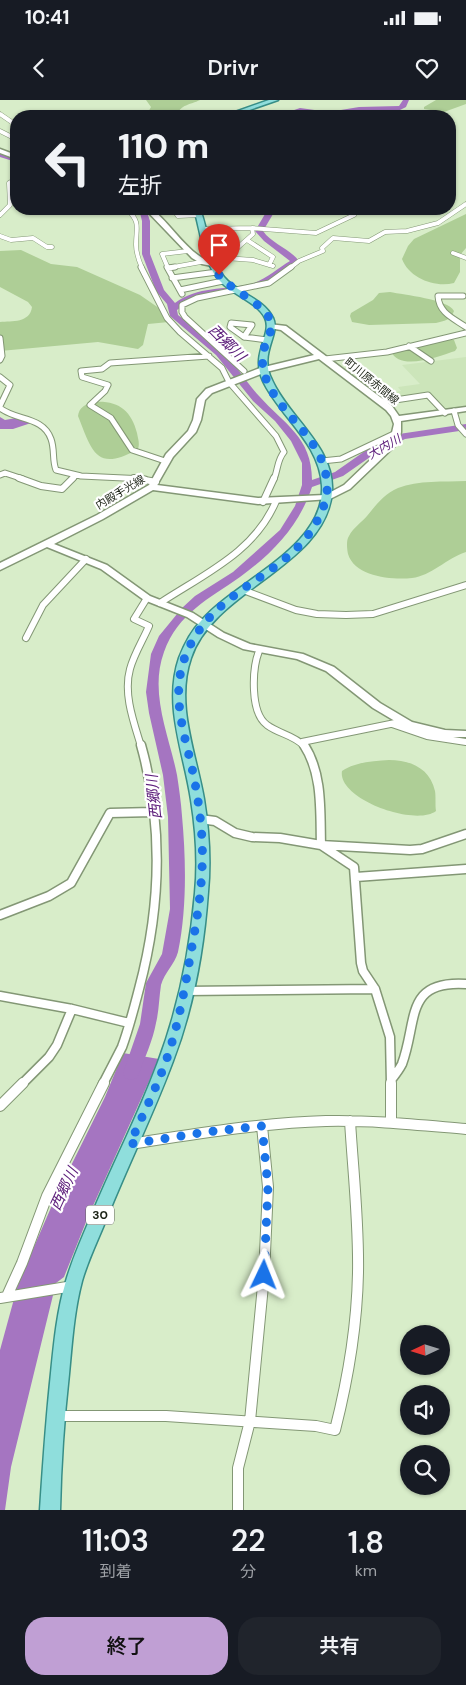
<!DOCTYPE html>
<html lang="ja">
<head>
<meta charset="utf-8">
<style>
  body { margin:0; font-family:"DM Sans","Noto Sans JP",sans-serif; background:#20242c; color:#f1f3f6; height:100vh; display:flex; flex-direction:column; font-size:19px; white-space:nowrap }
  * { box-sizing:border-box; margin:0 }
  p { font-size:16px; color:#9ea1a6 }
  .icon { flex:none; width:28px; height:28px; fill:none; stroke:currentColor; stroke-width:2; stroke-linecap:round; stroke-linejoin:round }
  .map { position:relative; height:1410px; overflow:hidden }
  .sheet { display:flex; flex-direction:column; background:#171b24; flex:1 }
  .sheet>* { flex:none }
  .guide { position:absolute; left:10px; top:10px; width:446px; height:105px; border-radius:20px; box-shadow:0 1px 4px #0004; background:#171b24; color:#f1f3f6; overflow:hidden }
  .needle { width:32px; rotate:266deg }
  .tools { position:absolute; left:400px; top:1225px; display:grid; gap:10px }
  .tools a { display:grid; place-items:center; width:50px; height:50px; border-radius:50%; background:#171b24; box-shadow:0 1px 4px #0004; font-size:25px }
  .pin { position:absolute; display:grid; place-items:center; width:42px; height:42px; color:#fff; margin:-51px -21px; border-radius:50% 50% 50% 0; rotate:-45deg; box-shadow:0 0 5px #0007 }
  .pin .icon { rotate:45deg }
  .me { position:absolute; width:55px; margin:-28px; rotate:2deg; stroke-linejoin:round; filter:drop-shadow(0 0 4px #0008) }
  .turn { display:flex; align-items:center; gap:18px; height:105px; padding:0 25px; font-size:22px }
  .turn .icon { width:65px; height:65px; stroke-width:2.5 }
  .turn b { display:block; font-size:35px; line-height:42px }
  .eta { display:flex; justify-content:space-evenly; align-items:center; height:85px; text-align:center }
  .eta b { font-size:30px; font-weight:600; line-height:35px }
  .button { display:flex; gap:10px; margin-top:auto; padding:10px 25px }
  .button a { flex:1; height:58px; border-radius:20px; background:#c09fd4; color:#111; font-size:20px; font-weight:600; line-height:58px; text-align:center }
  .button a+a { background:#20242c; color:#f1f3f6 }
  .status { display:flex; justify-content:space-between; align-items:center; height:35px; padding:0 25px; background:#171b24; direction:ltr }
  .status svg { height:14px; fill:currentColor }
  header { display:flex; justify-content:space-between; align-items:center; height:65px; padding:0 25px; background:#171b24; font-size:22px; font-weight:600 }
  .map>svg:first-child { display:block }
  .built { fill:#cce5ba }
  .green { fill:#aece96 }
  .water { fill:#a575c1 }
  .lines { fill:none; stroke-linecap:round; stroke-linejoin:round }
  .river { fill:#a575c1; fill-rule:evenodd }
  .street-far4-casing { stroke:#839775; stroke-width:5 }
  .street-far3-casing { stroke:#839775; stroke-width:7 }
  .street-far2-casing { stroke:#839775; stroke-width:8 }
  .street-far1-casing { stroke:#839775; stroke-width:11 }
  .street-casing { stroke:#839775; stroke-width:12 }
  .secondary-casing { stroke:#839775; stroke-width:3 }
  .primary-casing { stroke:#378e87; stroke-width:3 }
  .street-far4 { stroke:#fff; stroke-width:4 }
  .street-far3 { stroke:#fff; stroke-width:5 }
  .street-far2 { stroke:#fff; stroke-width:6 }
  .street-far1 { stroke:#fff; stroke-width:8 }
  .street { stroke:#fff; stroke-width:10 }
  .secondary { fill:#fff; fill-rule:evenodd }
  .primary { fill:#8fdedc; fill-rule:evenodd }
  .route { stroke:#1a73e8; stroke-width:9; stroke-dasharray:0 16.2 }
  .labels { text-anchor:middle; stroke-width:4.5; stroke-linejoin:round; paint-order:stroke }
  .far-street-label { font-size:11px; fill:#1c2316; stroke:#fff }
  .far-water-label { font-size:12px; font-style:italic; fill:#5e207c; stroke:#fff }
  .shield { fill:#fff; stroke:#60655c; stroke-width:1 }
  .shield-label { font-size:12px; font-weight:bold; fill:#1c2316 }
  .water-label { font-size:15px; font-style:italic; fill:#5e207c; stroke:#fff }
</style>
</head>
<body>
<div class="status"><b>10:41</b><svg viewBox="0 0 49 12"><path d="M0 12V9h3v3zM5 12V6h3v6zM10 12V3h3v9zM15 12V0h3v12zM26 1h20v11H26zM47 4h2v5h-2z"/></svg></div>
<header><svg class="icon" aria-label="back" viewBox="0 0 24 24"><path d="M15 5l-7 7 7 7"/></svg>Drivr<svg class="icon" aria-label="heart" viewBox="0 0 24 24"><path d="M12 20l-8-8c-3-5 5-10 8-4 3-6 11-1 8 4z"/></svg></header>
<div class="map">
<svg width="466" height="1410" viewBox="0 0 466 1410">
  <rect width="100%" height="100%" fill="#d8edc9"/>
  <path class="built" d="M466,257v50l-22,3 -15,-16 -46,6 -7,-5 25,-4 -3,-4 22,-3 -18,-19z"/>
  <path class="green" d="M146,0h54c-10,5 -19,4 -24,16h-30l5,-9z
    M436,0h30v4l-22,8 -20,-3v-2z
    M466,114v34l-6,7v17l-6,11c-19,5 -45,-5 -52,-24l6,-13 6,-7z
    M21,150l30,14 26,3 63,28 26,18 3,9 -21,2 -5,21 -5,4 -40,-7 -98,9v-29c12,-1 30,1 32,-15l-4,-5 -28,-15v-36z
    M390,192c14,3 58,7 64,19 -3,9 -10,10 -18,12l-67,2 -17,-3 -2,-6 1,-3 22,-13 6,-7z
    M445,237l9,3 3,8 -2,3c-15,5 -56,21 -64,0l2,-3 39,-10z
    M93,302c25,-2 38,8 44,31 1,6 3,10 1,16 -42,24 -46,2 -60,-33 1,-9 8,-12 15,-14z
    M466,381v71c-19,6 -35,24 -54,26 -20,2 -57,-1 -64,-24 -1,-5 -2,-14 1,-18 4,-8 13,-14 18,-20 9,-11 17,-22 31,-28 20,-8 46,-6 68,-7z
    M389,660c21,0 41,8 46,31 1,6 0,14 1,20 -21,16 -99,-12 -94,-40 13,-9 32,-10 47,-11z"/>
  <path class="water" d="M0,317l5,3 11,-2 15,5 -18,6h-13z
    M123,953l36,6 -71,158 -24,60 -8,6 -45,184 -6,43h-5v-160l17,-62 10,-25 29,-67 49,-99z"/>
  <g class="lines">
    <path class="river" d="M403,0h6l-3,7 -6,3 -41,1 -30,5 -29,-4 -14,4h-9l23,-8 29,4 30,-5 40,-1z
      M0,53l16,5v4l-16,-5z
      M134,109h9l4,3 3,9v33l14,36 11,13c23,-17 49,-13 75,-19 14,-3 28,-16 40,-23l-26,-20 -9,-10 13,-22h8l-13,22c9,13 26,17 36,30l-1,2 -35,23 -13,4 -41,3 -20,8 -12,9 1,5c15,12 31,23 45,36 13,14 23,31 36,45 25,28 53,41 53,84l23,-8 30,-21 34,-17 67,-10v6l-61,9 -32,16 -30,21 -31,11c-13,39 -39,66 -72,90 -31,22 -62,36 -76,75 -15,41 5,83 13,123 2,13 4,27 5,41 4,43 5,93 -4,136 -3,12 -14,21 -17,33 -2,13 -2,26 -5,38 -3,17 -11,34 -17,50l-2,5 -6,2 -6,-2 -2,-5 17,-49 6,-41 16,-29 8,-45 -2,-92 -5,-42 -14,-62 -3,-21 5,-38 8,-18 23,-28 13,-12 38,-24 47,-42 15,-24 7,-21v-22l-11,-22 -16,-20 -22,-20 -37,-46 -46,-39 -3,-12 -11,-13 -14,-37v-33l-2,-8z"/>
    <defs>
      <path id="street-far4" d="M0,14l16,11
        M0,31l16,8
        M127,109c14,14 9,18 9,36 0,7 3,16 6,23
        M173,109l5,7 21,-1
        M0,115l10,-10 -1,-22 7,-4
        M252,128l64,5 38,-18
        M204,129l48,-1 1,6 -26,23
        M0,136l11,4 22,-2 14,9h5
        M247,140l26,17 -4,8
        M453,153l13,5
        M212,157l41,3 20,6
        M168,168l33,-6
        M168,168l-6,-14 26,-3
        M290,168l9,-7 24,-10 -1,-3 11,-10 36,3 16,-9 22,-1 31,-8 28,-19"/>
      <path id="street-far3" d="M141,167l26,51 13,14 42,36 7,14 47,54 8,16c-7,8 -6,18 -10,27
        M167,167l15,27
        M168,168l7,-1
        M172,178l45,-6
        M180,190l43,-9
        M463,196h-25c1,17 15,22 28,31
        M231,223l21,2 -8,12 -14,-10z
        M244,237l23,3
        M0,238l2,18 -2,4
        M409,246l22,15
        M325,259l62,-7 79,-19
        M244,271l-59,-54 -3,-5v-7l15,-7 72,-15 22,-16
        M0,277l10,8 -10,21
        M382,302l46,-7 17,18
        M0,308c16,13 43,8 51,31 4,11 1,21 5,31l25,6 64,3
        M454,311l4,14 8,9
        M165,361l-33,-11 -21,-32 -21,-13 15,-14 3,-6 -26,-8 -1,-6 21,-2 8,-6 99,-7
        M322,361l19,-2 57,-27
        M0,375l5,-2 18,6
        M72,379l4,-4"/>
      <path id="street-far2" d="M19,378l22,8 21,3 11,-11
        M134,378l22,4
        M263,402l11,-24
        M243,490l53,20 21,4 29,1 27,-1 93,-29
        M160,503c44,-29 95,-51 116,-102
        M26,538l17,-33 43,-46
        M259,551c-7,18 -9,62 8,74 12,9 27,10 37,21
        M392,624l35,12 39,6
        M302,642l98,-20
        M141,646c-7,-23 -18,-52 -11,-77 4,-15 13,-29 19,-43l-15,-7 13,-21"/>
      <path id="street-far1" d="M304,645c19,29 16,67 17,100
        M200,719l15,2 20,12 17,4 28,1 41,7 89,5 12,-1 44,-15
        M321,745l33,22 7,96 2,8 12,18 15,48 1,47
        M356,777l110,-8
        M0,815l49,-19 22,-13 39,-70 43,-1
        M185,891l190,-2
        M0,896l72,13 57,14
        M391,980c4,-5 8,-10 11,-16 16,-43 2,-84 64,-80
        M22,984l27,-27 8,-12 15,-36
        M103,984c6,-12 13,-25 19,-37 7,-19 12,-39 17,-58 22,-82 25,-162 2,-244"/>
      <path id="street" d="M391,983v39
        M0,1006l23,-23
        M130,1044c65,-10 130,-21 196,-23 47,-1 93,4 140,8
        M7,1196l15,-33 25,-67 57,-113
        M0,1198l73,-12
        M55,1316h111l150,10 19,4c13,-51 22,-104 23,-157 1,-51 -5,-102 -8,-152
        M238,1410v-42l12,-47 14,-146 4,-88 -6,-61"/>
      <path id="secondary" d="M0,49l16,6v4l-16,-6z
        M145,109h7c23,19 35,46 65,56v2l-15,-3 -10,-6z
        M269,224l17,2 106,80 7,10 67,-9v4l-65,10v11l-4,12 -47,45 -20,10 -72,5 -105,-14 -50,29 -49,25 53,21 43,31 43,17 31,20 26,11 53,10 31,13 46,36 32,19 33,8 21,1v6h-21l-23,-4 -17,-6 -32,-19 -47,-37 -29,-12 -54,-10 -25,-12 -31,-20 -43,-17 -43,-31 -54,-22 -47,23v-7l97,-48 52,-30 17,-31 22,-23 5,-11 4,-21 9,-10 54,-21 54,-13 -33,-25 -12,-2zM319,259l67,51 5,6 3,8 -4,17 -46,44 -19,10 -67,3 -101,-13 16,-28 23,-25 5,-12 4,-20 7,-7 54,-21z"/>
      <path id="primary" d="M269,0h9l-46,16h-8z
        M194,109h6c8,21 10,50 24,68 13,16 39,21 49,41 8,17 -15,35 -1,62 17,38 63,67 60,112 -6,74 -118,97 -141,166 -16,46 5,95 13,141 5,31 7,62 4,93 -4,57 -15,117 -35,169 -20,54 -46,106 -67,159 -8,20 -18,40 -24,61 -8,30 -10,62 -13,93 -5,45 -8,90 -9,136h-20c3,-46 6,-91 11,-137 3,-30 6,-62 15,-92 6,-21 15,-41 23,-60 22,-54 49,-105 69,-159 20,-53 32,-113 37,-169 3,-31 1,-62 -4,-93 -7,-47 -28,-95 -12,-142 5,-13 12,-27 22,-37 35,-41 124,-73 121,-135 -2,-43 -42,-69 -59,-105 -13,-28 10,-47 2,-63 -8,-16 -32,-23 -44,-36 -18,-18 -20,-50 -27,-73z"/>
    </defs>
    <use href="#street-far4" class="street-far4-casing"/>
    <use href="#street-far3" class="street-far3-casing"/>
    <use href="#street-far2" class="street-far2-casing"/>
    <use href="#street-far1" class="street-far1-casing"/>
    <use href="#street" class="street-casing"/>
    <use href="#secondary" class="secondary-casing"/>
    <use href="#primary" class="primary-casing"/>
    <use href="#street-far4" class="street-far4"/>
    <use href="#street-far3" class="street-far3"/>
    <use href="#street-far2" class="street-far2"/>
    <use href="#street-far1" class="street-far1"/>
    <use href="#street" class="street"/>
    <use href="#secondary" class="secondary"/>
    <use href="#primary" class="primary"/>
  </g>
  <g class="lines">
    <path class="route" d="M219,175c13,16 38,25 49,41 8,12 -1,21 -4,33 -2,7 -2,17 0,24 14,46 66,65 63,120 0,8 -5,16 -8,24 -23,50 -82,65 -115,107 -9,11 -17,25 -21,39 -13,42 7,85 13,126 3,16 5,33 6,50 2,38 -4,75 -11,113 -6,35 -12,71 -24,106 -10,29 -25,58 -37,86l76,-12 56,-6 6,61 -4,88"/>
  </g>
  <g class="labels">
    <g class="far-street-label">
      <text transform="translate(372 281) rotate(39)" y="4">町川原赤間線</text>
      <text transform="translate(120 392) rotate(-31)" y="4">内殿手光線</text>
    </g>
    <g class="far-water-label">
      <text transform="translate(384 347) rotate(-30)" y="4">大内川</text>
    </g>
    <rect class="shield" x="86" y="1105.5" width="28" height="19" rx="4"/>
    <g class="shield-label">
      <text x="100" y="1119">30</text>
    </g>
    <g class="water-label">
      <text transform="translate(227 243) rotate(45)" y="5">西郷川</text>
      <text transform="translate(154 697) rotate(-96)" y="5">西郷川</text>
      <text transform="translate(64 1089) rotate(-65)" y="5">西郷川</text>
    </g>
  </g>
</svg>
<div class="tools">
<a><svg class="needle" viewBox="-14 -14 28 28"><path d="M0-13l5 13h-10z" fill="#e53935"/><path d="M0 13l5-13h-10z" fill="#9ea1a6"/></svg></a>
<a><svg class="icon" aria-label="sound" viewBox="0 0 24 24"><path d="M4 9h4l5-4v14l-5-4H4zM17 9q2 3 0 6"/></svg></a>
<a><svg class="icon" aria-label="search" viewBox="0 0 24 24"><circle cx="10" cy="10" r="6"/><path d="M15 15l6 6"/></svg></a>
</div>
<div class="pin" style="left:219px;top:175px;background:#d93025"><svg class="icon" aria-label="arrive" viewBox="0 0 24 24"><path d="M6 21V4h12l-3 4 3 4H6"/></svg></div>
<svg class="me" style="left:264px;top:1175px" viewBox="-20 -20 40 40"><path d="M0-17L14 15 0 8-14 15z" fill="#1a73e8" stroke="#fff" stroke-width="4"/></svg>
<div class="guide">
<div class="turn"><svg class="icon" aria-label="left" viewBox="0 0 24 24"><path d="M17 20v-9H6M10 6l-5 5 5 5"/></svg><div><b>110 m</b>左折</div></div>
</div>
</div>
<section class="sheet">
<div class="eta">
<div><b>11:03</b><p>到着</p></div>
<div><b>22</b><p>分</p></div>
<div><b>1.8</b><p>km</p></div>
</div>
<div class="button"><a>終了</a><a>共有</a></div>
</section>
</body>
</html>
